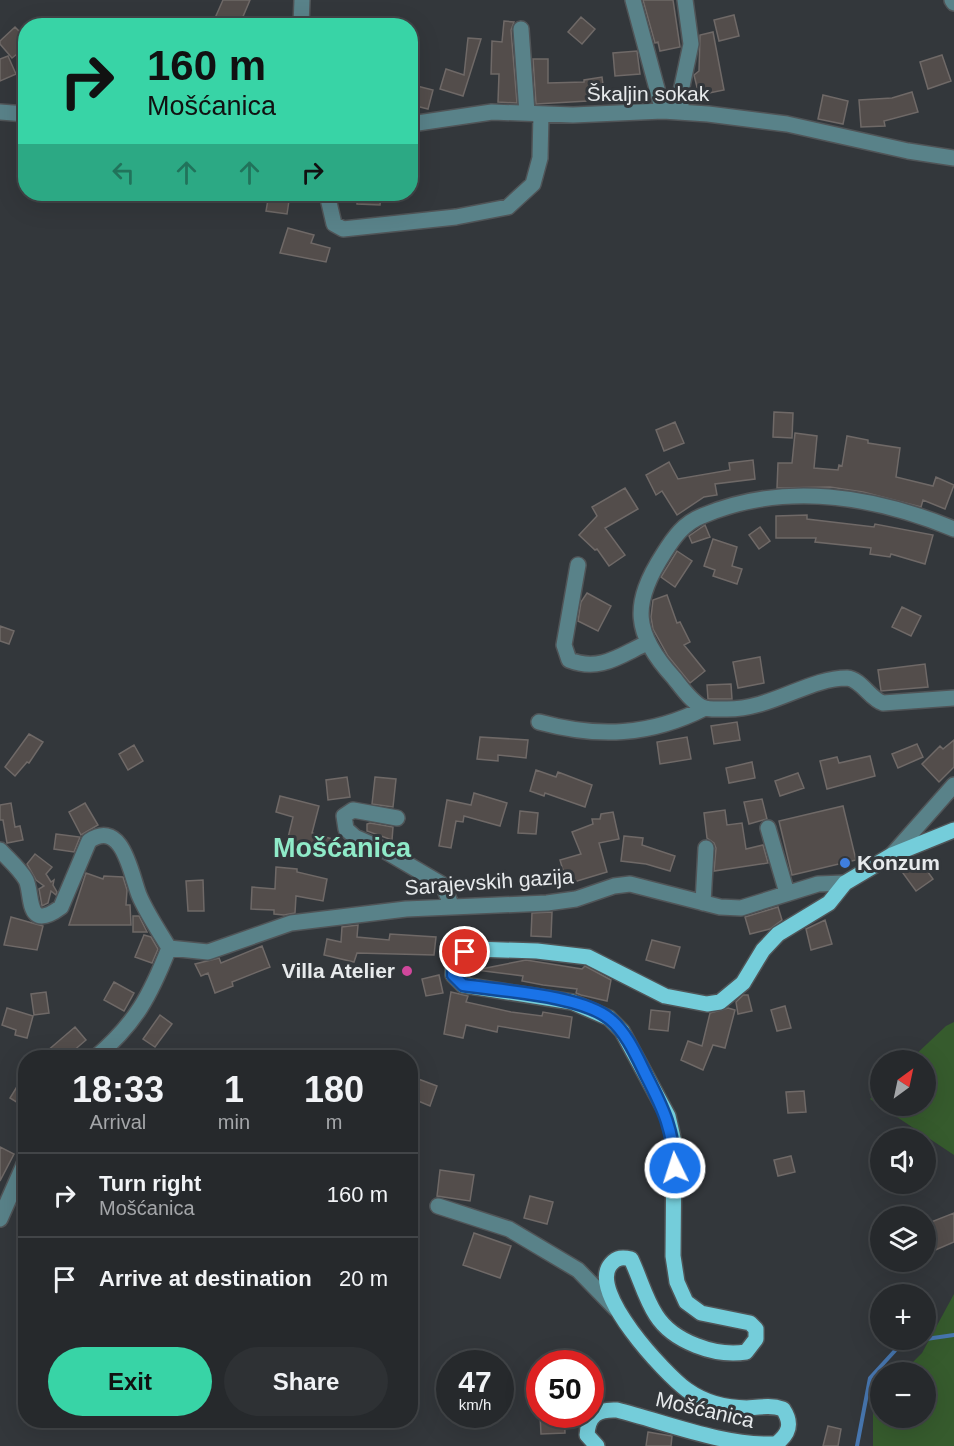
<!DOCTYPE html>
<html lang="en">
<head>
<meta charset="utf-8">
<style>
  body { margin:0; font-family:Arial,sans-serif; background:#2e3134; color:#f1f3f6; height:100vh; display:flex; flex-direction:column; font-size:22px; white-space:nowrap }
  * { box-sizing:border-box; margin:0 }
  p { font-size:20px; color:#a4a6a9 }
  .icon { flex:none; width:33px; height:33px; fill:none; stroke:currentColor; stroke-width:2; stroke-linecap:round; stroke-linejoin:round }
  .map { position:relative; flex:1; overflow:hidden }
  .side { position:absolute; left:18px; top:1050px; width:400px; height:378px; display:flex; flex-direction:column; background:#26292c; border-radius:24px; box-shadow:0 6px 24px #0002,0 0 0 2px #424548 }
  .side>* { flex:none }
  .guide { position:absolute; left:18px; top:18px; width:400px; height:183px; border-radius:24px; box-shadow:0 6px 24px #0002,0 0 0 2px #424548; background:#38d4a6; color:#111; overflow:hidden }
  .needle { width:39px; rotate:33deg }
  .fabs { position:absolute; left:870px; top:1050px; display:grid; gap:12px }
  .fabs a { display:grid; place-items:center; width:66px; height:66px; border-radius:50%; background:#26292c; box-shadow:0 6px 24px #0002,0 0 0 2px #424548; font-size:30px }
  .speed { position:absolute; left:436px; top:1350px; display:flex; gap:12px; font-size:30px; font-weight:700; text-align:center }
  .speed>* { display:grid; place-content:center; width:78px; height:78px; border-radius:50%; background:#26292c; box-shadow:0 6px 24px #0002,0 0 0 2px #424548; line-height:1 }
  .speed small { font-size:15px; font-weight:400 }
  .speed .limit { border:9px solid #d22; background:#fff; color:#111 }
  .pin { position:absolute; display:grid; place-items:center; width:51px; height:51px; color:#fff; margin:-26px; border:3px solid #fff; border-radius:50%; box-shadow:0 2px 6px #0007 }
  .me { position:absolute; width:66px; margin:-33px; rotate:356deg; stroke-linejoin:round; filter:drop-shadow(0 0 4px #0008) }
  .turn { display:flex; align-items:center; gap:21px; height:126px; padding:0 30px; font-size:27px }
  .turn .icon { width:78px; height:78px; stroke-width:2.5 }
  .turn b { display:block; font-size:42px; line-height:51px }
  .lanes { display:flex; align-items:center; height:57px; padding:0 30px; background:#0003; justify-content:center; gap:30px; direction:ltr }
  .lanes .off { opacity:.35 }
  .eta { display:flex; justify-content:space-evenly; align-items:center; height:102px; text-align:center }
  .eta b { font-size:36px; font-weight:700; line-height:42px }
  .primary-button { display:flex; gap:12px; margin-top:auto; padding:12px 30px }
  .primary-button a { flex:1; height:69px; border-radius:36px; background:#38d4a6; color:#111; font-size:24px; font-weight:700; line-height:69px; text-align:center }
  .primary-button a+a { background:#2e3134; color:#f1f3f6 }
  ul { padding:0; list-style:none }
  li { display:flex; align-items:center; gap:18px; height:84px; padding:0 30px; border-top:2px solid #424548 }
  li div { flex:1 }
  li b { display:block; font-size:22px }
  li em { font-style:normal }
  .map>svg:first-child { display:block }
  .green { fill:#365b2d }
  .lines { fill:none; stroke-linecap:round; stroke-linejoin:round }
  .stream { stroke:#4776af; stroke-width:4 }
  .building { fill:#534d4b; stroke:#6f6967; stroke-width:1.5 }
  .minor-casing { stroke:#505457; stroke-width:18 }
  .major-casing { stroke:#505457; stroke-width:18 }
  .minor { stroke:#598289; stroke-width:15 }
  .major { stroke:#74cdda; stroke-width:15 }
  .route-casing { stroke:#114b97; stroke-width:15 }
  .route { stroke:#1a73e8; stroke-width:10 }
  .shop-dot { fill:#3f7fe0; stroke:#33373b; stroke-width:2 }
  .hotel-dot { fill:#d1479c; stroke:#33373b; stroke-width:2 }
  .labels { text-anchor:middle; stroke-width:6; stroke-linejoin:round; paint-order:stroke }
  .street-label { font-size:21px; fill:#e7eaec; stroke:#33373b }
  .poi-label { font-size:21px; font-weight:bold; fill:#e7eaec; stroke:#33373b; text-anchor:start }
  .district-label { font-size:27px; font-weight:bold; fill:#8feac8; stroke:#33373b }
</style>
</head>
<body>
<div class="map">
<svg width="954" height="1446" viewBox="0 0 954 1446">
  <rect width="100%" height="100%" fill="#33373b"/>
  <path class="green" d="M954,1022v133l-84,-56 10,-10v17h46v-46h-16l36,-34z
    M954,1294v152h-81v-43l7,-7v22h46v-46h-23l19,-19z"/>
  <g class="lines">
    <path class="stream" d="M926,1339l28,-4
      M857,1446l13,-68 32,-35 22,-3"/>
  </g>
  <path class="building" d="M223,0h27l-11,26 -24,-8z
    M643,0h30l7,47 -20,4 -2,-9 -3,1z
    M734,15l5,21 -20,5 -5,-21z
    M581,17l14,12 -13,15 -14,-12z
    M504,21l10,1 -3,8 6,73 -19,-1 1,-28h-8l1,-33 10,1z
    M15,27l11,11v9l-14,11 -12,-14v-3z
    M713,32l11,58 -25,5 -5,-20 5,-4 1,-36z
    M468,38l13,1 -18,57 -23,-7 6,-20 18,6z
    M637,51l3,23 -25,2 -2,-23z
    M942,55l9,26 -23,8 -8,-27z
    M8,56l8,18 -16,7v-22z
    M533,59h15v24l36,-1v-2l18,-3 3,23 -69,4z
    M417,86l16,4 -5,19 -16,-4z
    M912,92l6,20 -34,9 1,5 -24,1 -2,-27 33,-2z
    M823,95l25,6 -5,23 -25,-5z
    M269,194h21l-3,20 -21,-3z
    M357,194h24l-1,11 -23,-1z
    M288,228l26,7 -3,8 19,5 -4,14 -46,-9z
    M774,412l19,1 -1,25 -19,-1z
    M675,422l9,21 -20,8 -8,-21z
    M795,433l22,3 -3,32 24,2 1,-5 3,1 5,-30 21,4v3l32,5 -4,29 37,9 3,-9 18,8 -9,24 -22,-9 -2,7 -58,-15 -33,-5 -53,1 1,-25h14z
    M753,460l2,19 -40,5 2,11 -13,2 -27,18 -15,-24 -6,4 -10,-20 23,-13 9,17 52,-9 -1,-7z
    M625,488l13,21 -33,19 20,27 -16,11 -12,-17 -2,1 -16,-15 18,-19 -5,-9z
    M807,515v4l67,8 1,-3 58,11 -8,29 -34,-10 -1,3 -20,-3 1,-6 -56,-6 1,-4h-40v-22z
    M705,525l5,12 -18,6 -3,-7z
    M760,527l10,14 -11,8 -10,-14z
    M713,539l24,8 -5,19 10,3 -5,15 -24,-8 2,-6 -11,-4z
    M677,551l15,10 -17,26 -14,-10z
    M587,593l24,13 -13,25 -20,-10 3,-19z
    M667,595l10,28 3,-1 10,20 -6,3 21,26 -15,12 -22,-27 -15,-27 -2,-12 2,-17z
    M902,607l19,9 -10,20 -19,-9z
    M0,626l14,5 -5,13 -9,-3z
    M760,657l4,26 -26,5 -5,-26z
    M925,664l3,23 -47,4 -3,-21z
    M731,684l1,15h-24l-1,-14z
    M737,722l3,18 -26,4 -3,-18z
    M29,734l14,8 -14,21 -2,-1 -12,14 -10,-9z
    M480,737l48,3 -2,18 -28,-3v6l-21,-2z
    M687,737l4,22 -31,5 -3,-22z
    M954,740v27l-15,15 -17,-18 18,-18 3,3z
    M917,744l6,13 -25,11 -6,-14z
    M134,745l9,16 -15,9 -9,-16z
    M870,756l5,20 -48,13 -7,-28 17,-4 2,6z
    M752,762l3,16 -26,5 -3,-15z
    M536,770l20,7 2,-5 34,13 -7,22 -40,-14 -1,3 -14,-5z
    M798,773l6,15 -24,8 -5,-15z
    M347,777l3,20 -22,3 -2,-20z
    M375,777l21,2 -3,28 -21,-3z
    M474,793l33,10 -7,23 -36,-10 -1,6 -7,-1 -5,27 -12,-2 8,-46 24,5z
    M280,796l39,10 -7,27 27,8 -4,13 -33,-9 -1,5 -15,-4 7,-29 -17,-5z
    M762,799l5,20 -18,5 -5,-22z
    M11,803l4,24 5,-1 3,14 -16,3 -4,-23h-3v-15z
    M85,803l13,22 -17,10 -12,-23z
    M843,806l13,54 -64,15 -13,-54z
    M725,810l2,15 15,-2 4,26 17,-4 5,18 -54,8 2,-23 -2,-5 -7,-5 -3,-25z
    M520,811l18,2 -2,21 -18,-1z
    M613,812l6,27 -20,4 8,29 -40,12 -7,-24 21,-6 -9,-22 21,-8 -1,-5h8l1,-5z
    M370,823l23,4 -1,13 -25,-9v-7z
    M56,834l24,3 -6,15 -20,-3z
    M624,836l19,2 -1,7 33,11 -5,15 -24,-7 -25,-3z
    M35,854l17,13 -6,7 5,8 3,-2 -1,5 4,7 -1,3 -5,-4 -3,12 -6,3 -3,-17 5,-3 -8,-6 -9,-16z
    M917,857l16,22 -17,12 -16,-22z
    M276,867l21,2v3l30,7 -4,22 -27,-5 -1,17 -11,2 -10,-1v-4l-23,-1 1,-22 23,2z
    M86,873l17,6 1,-3 19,1 4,13 -1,15h4l1,20h-62z
    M203,880l1,31h-16l-2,-30z
    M778,907l4,13 -12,9 -20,5 -5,-17z
    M552,912l-1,25 -20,-1 1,-23z
    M133,916h6l8,16h-14z
    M11,917l32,9 -6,24 -33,-5z
    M825,920l7,24 -21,6 -5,-21z
    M358,925l-1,12 32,3 1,-6 46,3 -2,18 -77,-2 -3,9 -30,-7 3,-16 14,3 1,-15z
    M144,935l7,2 7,12 -6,14 -17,-6z
    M652,940l28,7 -6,21 -28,-8z
    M262,946l8,21 -38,15 1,4 -18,7 -7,-20 -7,3 -6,-12 24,-6 2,5z
    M526,960l56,9 3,-3 26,14 -4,21 -26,-6 -5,-2 1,-4 -34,-4 -21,-4 1,-5 -47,-6z
    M439,975l4,18 -17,3 -4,-17z
    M114,982l20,11 -10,18 -20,-11z
    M46,992l3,21 -15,2 -3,-21z
    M451,992l17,4 -2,6 45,10 31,4 1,-4 29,5 -3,21 -71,-12 -1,6 -31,-7 -3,13 -19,-4z
    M743,995h5l4,16 -14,3 -2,-12z
    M785,1006l6,22 -14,3 -6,-21z
    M7,1008l26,8 -6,22 -12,-3 1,-5 -14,-5z
    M728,1008l7,2 -10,38 -12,-3 -10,25 -22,-10 7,-19 14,5 8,-33z
    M651,1010l19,2 -2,19 -19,-2z
    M160,1015l12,9 -17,23 -12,-8z
    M75,1027l11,13 -21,18h-26z
    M26,1072v36l-16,-10z
    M413,1077l24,9 -7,20 -19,-8z
    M804,1091l2,21 -18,1 -2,-21z
    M0,1147l14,7 -14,27z
    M791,1156l4,16 -17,4 -4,-16z
    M440,1170l34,5 -4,26 -33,-5z
    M530,1196l23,6 -6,22 -23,-6z
    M954,1213v29l-28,12v-30z
    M474,1233l37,13 -11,32 -37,-13z
    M540,1414h24l1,19 -24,1z
    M828,1426l13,3 -3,17h-15z
    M648,1432l24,4 -1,10h-25z"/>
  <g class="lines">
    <defs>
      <path id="minor" d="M633,0l30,111
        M952,0l2,3
        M301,26l1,-26
        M521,29l6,84
        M0,112l26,2
        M681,112v-21l10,-47 -6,-44
        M411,124l81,-12 81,3 90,-4 45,3 79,10 121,27 46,7
        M327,194l7,30 9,5 113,-12 52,-10 25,-23 7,-26 1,-44
        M954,529c-80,-33 -170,-48 -252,-13 -18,7 -28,21 -38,37 -33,51 -31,80 10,125 8,10 17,23 28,29 7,3 16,2 23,2 46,1 83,-31 122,-31 14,1 23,21 36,25l71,-5
        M578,565l-14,80 5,15c31,12 50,-4 78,-17
        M539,722c59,16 111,14 166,-14
        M397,818l-44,-8 -9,6 2,13 9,8 25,11 63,37 9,22
        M768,828l19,65
        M0,850c8,9 20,19 26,30 7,13 -1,54 35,27l28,-66c34,-23 42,34 50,54 8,19 20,36 30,53
        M892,855l62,-70
        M703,903l3,-55
        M95,1058c41,-35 55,-62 74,-110l39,4 83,-29 115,-14 141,-6 29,-4 38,-13 16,-2 90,23 21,1 77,-24 27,-1
        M438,1206l71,23 69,41 38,39
        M0,1219l26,-59"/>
      <path id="major" d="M597,1446l-10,-11c1,-20 11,-26 30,-25 51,13 106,36 159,34 13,-10 17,-20 7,-35 -12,-4 -23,-2 -36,-1 -21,0 -43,-6 -60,-18 -22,-16 -100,-99 -76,-126 6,-7 12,-7 20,-5 9,19 14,39 25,56 17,27 60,42 90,37l10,-13v-10l-6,-6 -49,-10 -15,-11 -9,-20 -4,-26 1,-114 -6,-26 -46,-85 -13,-13 -37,-16 -109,-17 -10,-10v-9l4,-9 8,-5 9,-3 63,2 51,6 77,39 42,8 13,-2 23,-19 20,-33 15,-16 51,-31 16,-20 47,-28 62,-25"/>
    </defs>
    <use href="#minor" class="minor-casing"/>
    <use href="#major" class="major-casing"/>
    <use href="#minor" class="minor"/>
    <use href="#major" class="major"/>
  </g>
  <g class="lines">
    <defs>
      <path id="route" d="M465,952c-9,6 -12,12 -12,23l10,10c38,6 118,10 147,34 17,14 27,38 37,58 17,33 26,53 28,91"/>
    </defs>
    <use href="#route" class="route-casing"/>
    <use href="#route" class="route"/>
  </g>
  <circle class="shop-dot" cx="845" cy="863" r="6"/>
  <circle class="hotel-dot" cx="407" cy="971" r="6"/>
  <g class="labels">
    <g class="street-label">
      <text x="648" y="101">Škaljin sokak</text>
      <text transform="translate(489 882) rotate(-4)" y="7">Sarajevskih gazija</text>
      <text transform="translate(705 1410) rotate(13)" y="7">Mošćanica</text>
    </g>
    <g class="poi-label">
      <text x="857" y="870">Konzum</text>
      <text x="395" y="978" text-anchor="end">Villa Atelier</text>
    </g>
    <g class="district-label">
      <text x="342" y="857">Mošćanica</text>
    </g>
  </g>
</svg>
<div class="fabs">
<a><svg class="needle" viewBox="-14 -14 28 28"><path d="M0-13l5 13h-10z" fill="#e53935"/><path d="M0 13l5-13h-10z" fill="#a4a6a9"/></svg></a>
<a><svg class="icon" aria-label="sound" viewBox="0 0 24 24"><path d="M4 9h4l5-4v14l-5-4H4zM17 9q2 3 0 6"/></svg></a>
<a><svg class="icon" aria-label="layers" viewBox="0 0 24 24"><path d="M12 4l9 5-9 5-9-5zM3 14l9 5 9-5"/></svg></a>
<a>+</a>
<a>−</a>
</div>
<div class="speed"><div>47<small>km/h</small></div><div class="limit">50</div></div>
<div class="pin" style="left:465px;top:952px;background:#d93025"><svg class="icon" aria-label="arrive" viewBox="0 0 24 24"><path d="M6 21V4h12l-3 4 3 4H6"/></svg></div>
<svg class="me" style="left:675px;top:1168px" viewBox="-20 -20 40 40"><circle r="17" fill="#1a73e8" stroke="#fff" stroke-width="3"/><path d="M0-11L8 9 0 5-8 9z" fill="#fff"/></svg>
<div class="guide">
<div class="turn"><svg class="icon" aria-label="right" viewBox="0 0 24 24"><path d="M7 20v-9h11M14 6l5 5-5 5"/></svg><div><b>160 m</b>Mošćanica</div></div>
<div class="lanes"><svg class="icon off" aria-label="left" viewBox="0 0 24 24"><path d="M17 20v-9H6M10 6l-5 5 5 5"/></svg><svg class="icon off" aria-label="ahead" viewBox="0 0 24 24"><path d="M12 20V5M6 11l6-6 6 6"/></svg><svg class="icon off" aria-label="ahead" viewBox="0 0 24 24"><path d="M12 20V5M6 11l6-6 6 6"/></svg><svg class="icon" aria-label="right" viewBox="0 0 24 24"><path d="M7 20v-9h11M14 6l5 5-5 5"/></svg></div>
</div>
<section class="side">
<div class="eta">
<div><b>18:33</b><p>Arrival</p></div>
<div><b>1</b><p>min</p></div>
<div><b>180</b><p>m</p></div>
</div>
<ul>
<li><svg class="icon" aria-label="right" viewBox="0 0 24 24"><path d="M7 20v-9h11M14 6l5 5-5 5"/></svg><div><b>Turn right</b><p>Mošćanica</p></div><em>160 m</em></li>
<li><svg class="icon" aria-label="arrive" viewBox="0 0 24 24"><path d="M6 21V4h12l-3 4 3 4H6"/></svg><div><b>Arrive at destination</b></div><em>20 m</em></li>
</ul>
<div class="primary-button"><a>Exit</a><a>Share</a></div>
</section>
</div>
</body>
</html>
